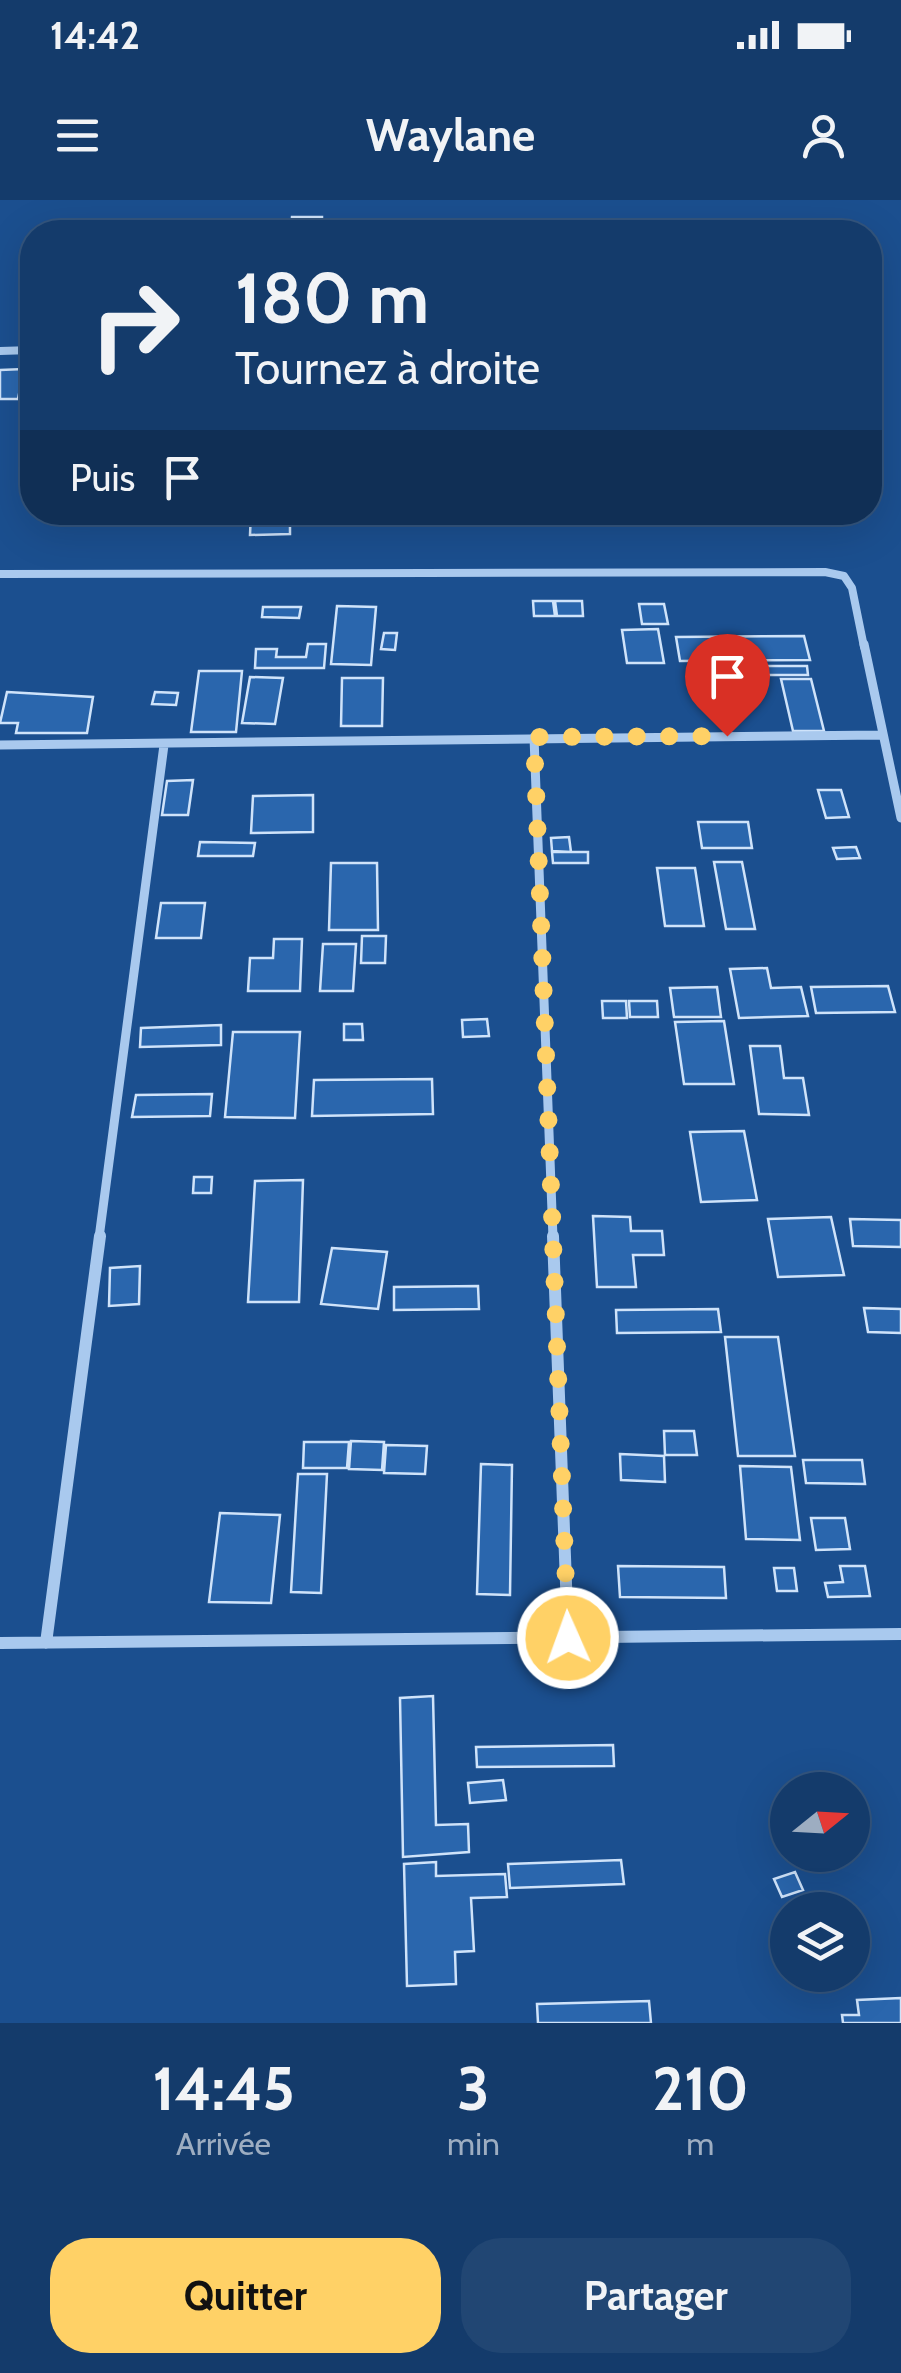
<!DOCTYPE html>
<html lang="fr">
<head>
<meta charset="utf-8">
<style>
  body { margin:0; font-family:Cabin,sans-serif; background:#214673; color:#f1f3f6; height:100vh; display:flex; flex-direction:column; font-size:38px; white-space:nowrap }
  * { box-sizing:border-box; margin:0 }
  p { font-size:32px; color:#9dadc1 }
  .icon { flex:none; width:55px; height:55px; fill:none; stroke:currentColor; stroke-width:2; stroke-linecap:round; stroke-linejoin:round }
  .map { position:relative; height:1823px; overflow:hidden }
  .drawer { display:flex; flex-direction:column; background:#143b6b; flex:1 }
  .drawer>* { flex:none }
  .hud { position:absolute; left:20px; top:20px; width:862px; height:305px; border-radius:40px; box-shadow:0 10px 40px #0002,0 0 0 2px #33557e; background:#143b6b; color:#f1f3f6; overflow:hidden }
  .needle { width:65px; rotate:72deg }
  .controls { position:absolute; left:770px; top:1572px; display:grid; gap:20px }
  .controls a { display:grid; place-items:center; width:100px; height:100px; border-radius:50%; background:#143b6b; box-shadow:0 10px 40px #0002,0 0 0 2px #33557e; font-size:50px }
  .pin { position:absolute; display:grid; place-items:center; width:85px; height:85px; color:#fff; margin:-102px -42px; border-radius:50% 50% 50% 0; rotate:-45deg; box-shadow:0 0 10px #0007 }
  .pin .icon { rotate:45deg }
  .me { position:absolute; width:110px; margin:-55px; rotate:358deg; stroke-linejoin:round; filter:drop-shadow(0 0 8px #0008) }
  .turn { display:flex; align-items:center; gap:35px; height:210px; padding:0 50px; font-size:45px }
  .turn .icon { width:130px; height:130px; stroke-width:2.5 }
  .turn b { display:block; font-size:70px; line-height:85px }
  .then { display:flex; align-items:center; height:95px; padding:0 50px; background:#0003; gap:20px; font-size:38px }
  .eta { display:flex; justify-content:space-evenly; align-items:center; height:170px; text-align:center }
  .eta b { font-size:60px; font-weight:700; line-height:70px }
  .action { display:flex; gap:20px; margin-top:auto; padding:20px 50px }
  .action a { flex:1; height:115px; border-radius:40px; background:#ffd166; color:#111; font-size:40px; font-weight:700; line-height:115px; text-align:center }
  .action a+a { background:#214673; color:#f1f3f6 }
  .status { display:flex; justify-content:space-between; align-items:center; height:70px; padding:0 50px; background:#143b6b; direction:ltr }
  .status svg { height:28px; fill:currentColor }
  header { display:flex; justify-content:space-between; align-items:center; height:130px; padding:0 50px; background:#143b6b; font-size:45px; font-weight:700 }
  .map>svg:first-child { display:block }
  .building { fill:#2a66ad; stroke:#cfe3fa; stroke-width:2.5 }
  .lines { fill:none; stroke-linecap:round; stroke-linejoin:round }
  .street-far2 { stroke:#a9c9ee; stroke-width:8 }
  .street-far1 { stroke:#a9c9ee; stroke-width:9 }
  .street { stroke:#a9c9ee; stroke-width:12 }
  .route { stroke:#ffd166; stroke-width:18; stroke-dasharray:0 32.4 }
</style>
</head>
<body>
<div class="status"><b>14:42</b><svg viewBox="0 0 49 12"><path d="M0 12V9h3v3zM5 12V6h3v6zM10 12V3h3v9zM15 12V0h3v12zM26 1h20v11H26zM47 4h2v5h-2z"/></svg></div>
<header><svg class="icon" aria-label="menu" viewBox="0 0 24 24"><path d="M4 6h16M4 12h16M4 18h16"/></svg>Waylane<svg class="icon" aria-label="person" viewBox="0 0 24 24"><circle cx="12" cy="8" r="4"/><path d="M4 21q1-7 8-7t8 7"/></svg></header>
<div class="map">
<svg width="901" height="1823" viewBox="0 0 901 1823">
  <rect width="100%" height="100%" fill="#1b4f8f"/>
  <path class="building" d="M292,17h30v11l5,4h-36z
    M24,169l-6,30h-18v-29z
    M251,312h39v22l-40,1z
    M533,401h20l2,15h-21z
    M555,401h27l1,15h-26z
    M639,404h25l4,20h-26z
    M337,406l39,1 -5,58 -40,-1z
    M263,407h38l-2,11 -37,-1z
    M658,429l6,34h-37l-5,-33z
    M384,433h13l-2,17 -14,-1z
    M804,436l6,24 -130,1 -4,-24z
    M308,444h18l-2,24h-69l1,-19h21l-1,8h30z
    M730,465h31l3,10h-32z
    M766,466h41l1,9h-40z
    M199,471h43l-6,61h-45z
    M250,477l33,1 -8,46 -33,-1z
    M342,478h41l-1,48h-41z
    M781,479h30l13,52h-31z
    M7,492l86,5 -6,36h-71l2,-10h-18z
    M155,492l23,1 -2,12 -24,-1z
    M193,580l-5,35h-26l5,-34z
    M818,590h23l8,27 -23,1z
    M313,595v37l-62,1 2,-37z
    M698,622h50l4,26h-50z
    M569,637l2,15 -19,-1 -1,-13z
    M200,642l55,1 -2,13h-55z
    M856,647l4,11 -23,1 -4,-11z
    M552,652h36v11h-35z
    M714,662h28l13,67h-29z
    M331,663h46l1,67h-49z
    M657,668h38l9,58h-39z
    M161,703h44l-4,35h-45z
    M362,736h24l-1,27h-24z
    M274,739h28l-2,52h-52l2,-33h23z
    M323,744h33l-3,47h-33z
    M767,768l4,20 30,-1 7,29 -69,2 -9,-49z
    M888,786l7,26 -79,1 -5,-26z
    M717,787l4,30h-47l-4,-29z
    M602,801h24l1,17h-24z
    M629,801h28l1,16h-28z
    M487,819l2,17 -26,1 -1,-17z
    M724,821l10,63h-50l-9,-62z
    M344,824h18l1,16h-19z
    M221,825v20l-81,2 1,-19z
    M233,832h67l-5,86 -70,-1z
    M750,846h30l4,32h19l6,37 -50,-1z
    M432,879l1,35 -121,2 2,-36z
    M212,894l-2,22 -78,1 4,-22z
    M744,931l13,69 -56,2 -11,-70z
    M194,977h18l-1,16h-18z
    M303,980l-4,122h-51l7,-121z
    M593,1016l37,1 1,14h31l2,24h-31l3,32h-39z
    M831,1017l13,58 -66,2 -10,-58z
    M850,1019l51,1v27l-48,-1z
    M332,1048l55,4 -9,57 -57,-5z
    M140,1066l-1,38 -30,2 1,-38z
    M478,1086l1,23 -85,1v-23z
    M864,1108l37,1v24l-33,-1z
    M718,1109l3,23 -104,1 -1,-23z
    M725,1137h53l17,119h-57z
    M664,1231h30l3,24h-32z
    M351,1241l33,1 -2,28 -33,-1z
    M304,1242h45l-2,26h-44z
    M386,1245l41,1 -2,28 -41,-1z
    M620,1254l44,2 1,26 -44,-2z
    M803,1260h59l3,24 -59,-1z
    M481,1264l31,1 -2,130 -33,-1z
    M740,1266l51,1 9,73 -54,-1z
    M298,1274h29l-6,119 -30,-1z
    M220,1313l60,2 -9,88 -62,-1z
    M811,1318h34l5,31 -34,1z
    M618,1366l106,1 2,31 -106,-1z
    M840,1366h25l5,30 -42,1 -3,-14 18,-1z
    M774,1368h20l3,23h-20z
    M433,1496l3,129 32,-1 1,28 -66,5 -3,-159z
    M613,1545l1,21 -137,1 -1,-20z
    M503,1580l3,20 -36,3 -2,-20z
    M621,1660l3,24 -114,4 -2,-24z
    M436,1662v14l69,-2 2,23 -36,1 3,53 -19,1 1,32 -49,2 -3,-122z
    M795,1672l8,18 -21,7 -8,-18z
    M901,1798v25h-58l-1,-8h17l-2,-15z
    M649,1801l2,22h-113l-1,-19z"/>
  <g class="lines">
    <path class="street-far2" d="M0,151l32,-1
      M0,374l825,-2 19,4 8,12 12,59"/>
    <path class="street-far1" d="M864,444l37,174
      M534,537l19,501
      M0,545l881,-10
      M99,1038l65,-493"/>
    <path class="street" d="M553,1036l15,401
      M0,1443l901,-9
      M46,1443l54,-407"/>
  </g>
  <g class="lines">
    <path class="route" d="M568,1438l-34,-901 193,-1"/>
  </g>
</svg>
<div class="controls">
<a><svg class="needle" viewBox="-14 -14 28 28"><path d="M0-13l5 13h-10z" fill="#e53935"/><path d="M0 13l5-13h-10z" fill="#9dadc1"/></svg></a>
<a><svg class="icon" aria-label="layers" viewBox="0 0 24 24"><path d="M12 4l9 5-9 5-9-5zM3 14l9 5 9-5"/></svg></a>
</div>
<div class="pin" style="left:727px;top:536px;background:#d93025"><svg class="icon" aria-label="arrive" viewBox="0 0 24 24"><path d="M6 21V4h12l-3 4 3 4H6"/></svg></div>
<svg class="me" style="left:568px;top:1438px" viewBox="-20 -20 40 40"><circle r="17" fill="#ffd166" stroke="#fff" stroke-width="3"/><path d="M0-11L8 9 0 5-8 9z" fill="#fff"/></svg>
<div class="hud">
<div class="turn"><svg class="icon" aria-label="right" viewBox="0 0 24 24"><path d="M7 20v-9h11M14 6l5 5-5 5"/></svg><div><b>180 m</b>Tournez à droite</div></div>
<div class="then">Puis<svg class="icon" aria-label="arrive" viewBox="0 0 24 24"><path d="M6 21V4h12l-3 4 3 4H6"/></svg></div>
</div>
</div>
<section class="drawer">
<div class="eta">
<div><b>14:45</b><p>Arrivée</p></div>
<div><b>3</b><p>min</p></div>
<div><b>210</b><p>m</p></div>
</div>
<div class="action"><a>Quitter</a><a>Partager</a></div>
</section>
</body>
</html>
